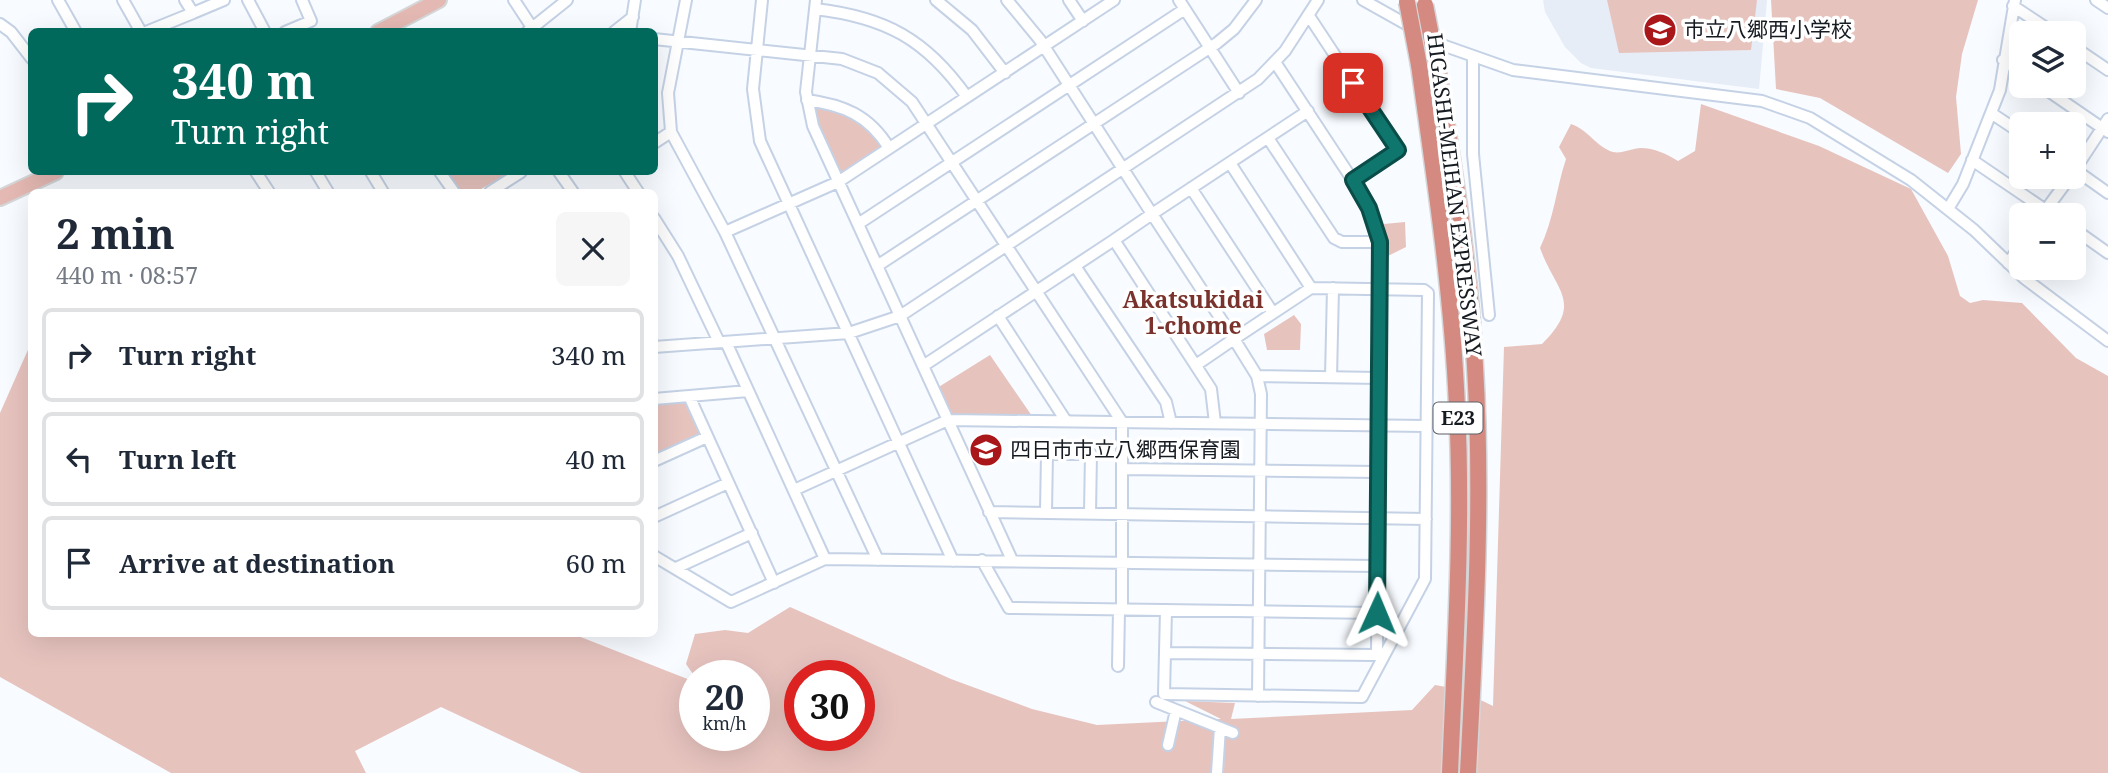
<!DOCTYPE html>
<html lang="en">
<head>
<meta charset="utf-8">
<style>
  body { margin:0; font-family:"Noto Serif","Noto Sans JP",serif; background:#f6f6f7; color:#1f2937; height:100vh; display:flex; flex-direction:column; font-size:26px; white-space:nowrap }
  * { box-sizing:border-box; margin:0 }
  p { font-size:23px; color:#747a83 }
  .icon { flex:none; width:38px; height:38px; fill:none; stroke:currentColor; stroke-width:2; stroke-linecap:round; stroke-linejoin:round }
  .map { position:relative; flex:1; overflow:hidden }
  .sheet { position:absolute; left:28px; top:189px; width:630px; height:448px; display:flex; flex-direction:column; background:#fff; border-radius:10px; box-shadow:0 7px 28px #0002 }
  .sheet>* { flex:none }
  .banner { position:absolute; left:28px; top:28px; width:630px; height:147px; border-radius:10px; box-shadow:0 7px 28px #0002; background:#00695c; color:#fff; overflow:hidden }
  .buttons { position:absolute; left:2009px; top:21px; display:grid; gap:14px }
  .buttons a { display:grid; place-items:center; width:77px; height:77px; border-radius:10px; background:#fff; box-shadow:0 7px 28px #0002; font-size:35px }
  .speed { position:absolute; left:679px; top:660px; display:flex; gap:14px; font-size:35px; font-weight:700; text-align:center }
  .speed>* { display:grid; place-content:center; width:91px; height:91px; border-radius:50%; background:#fff; box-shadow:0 7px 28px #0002; line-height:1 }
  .speed small { font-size:18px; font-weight:400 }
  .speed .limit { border:10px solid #d22; background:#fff; color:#111 }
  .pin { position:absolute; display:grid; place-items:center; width:60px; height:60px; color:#fff; margin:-30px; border-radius:14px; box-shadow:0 4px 10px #0006 }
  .me { position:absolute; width:77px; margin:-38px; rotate:1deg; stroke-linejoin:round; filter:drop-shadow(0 0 5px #0008) }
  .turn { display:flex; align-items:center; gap:24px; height:147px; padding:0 28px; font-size:32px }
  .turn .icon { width:91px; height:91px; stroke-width:2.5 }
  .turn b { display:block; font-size:49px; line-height:60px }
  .round { display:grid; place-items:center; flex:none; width:74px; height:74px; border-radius:10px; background:#f6f6f7 }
  .overview { display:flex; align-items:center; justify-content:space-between; height:119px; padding:0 28px }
  h1 { font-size:42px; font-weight:700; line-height:52px }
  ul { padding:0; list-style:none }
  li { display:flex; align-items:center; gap:21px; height:94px; margin:0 14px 10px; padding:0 14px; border:4px solid #e0e1e3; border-radius:10px }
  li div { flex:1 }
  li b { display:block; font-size:26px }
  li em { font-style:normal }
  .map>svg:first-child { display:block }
  .built { fill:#e6edf7 }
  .green { fill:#e7c3be; fill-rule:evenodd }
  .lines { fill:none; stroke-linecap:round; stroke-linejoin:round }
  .minor-casing { stroke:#c5d2e5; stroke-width:14 }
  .major-casing { stroke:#d5d6d7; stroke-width:18 }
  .highway-casing { stroke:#d5d6d7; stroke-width:19 }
  .minor { stroke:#fff; stroke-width:10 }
  .major { stroke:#e5b9b3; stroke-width:14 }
  .highway { stroke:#d48a81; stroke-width:16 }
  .highway-bridge-casing { stroke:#d5d6d7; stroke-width:19; stroke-linecap:butt }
  .highway-bridge { stroke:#d48a81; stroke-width:16 }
  .route-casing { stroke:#0a4d48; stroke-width:18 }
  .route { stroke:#0f766e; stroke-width:12 }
  .labels { text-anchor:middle; stroke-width:7; stroke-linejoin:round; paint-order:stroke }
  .shield { fill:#fff; stroke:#5c5f64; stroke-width:2 }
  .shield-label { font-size:19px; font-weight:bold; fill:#161a21 }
  .poi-label { font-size:21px; fill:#161a21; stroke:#fff; text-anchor:start }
  .street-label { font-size:21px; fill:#161a21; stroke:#fff }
  .neighbourhood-label { font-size:23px; font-weight:bold; fill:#79322c; stroke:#fff }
</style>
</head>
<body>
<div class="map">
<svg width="2108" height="773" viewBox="0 0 2108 773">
  <rect width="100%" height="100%" fill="#f8fbff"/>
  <path class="built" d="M1543,0h224l-8,89 -168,-21 -10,-5 -16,-16 -20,-35z"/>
  <path class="green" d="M1607,0h150l-6,50 -132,3z
    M1771,0h207l-16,54 -6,43 5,57 -13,19 -128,-75 -44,-9z
    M816,104l46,16 20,24 -1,4 -37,25 -5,-1 -21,-45 -5,-18z
    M1701,104l118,42 92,43 37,67 12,40 10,7 13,-3 39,3 54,55 32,18v397h-1527l-140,-66 -86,44 11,22h-195l-171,-96v-264l31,-70 1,291h541l122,48v53h59v-59l-59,1 -9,-13 9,-30 30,-4 23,3 42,-26 161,72 81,30 65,16 124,-6 -36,-18 50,2 -4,16 181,-9 23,-25 23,4 35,17 11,-359 38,-3c42,-42 14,-52 -2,-96 14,-29 16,-59 26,-89l-7,-12 12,-23c18,6 25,23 42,28 9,2 19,-4 28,-4 13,0 26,6 37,13l17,-10zM800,676h59v59h-59z
    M445,172h65l-34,20h-17z
    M1405,222l1,25 -18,9 -4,-32z
    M1294,315l7,9 -1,26h-33l-3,-16z
    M990,355l42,61 -83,-2 -12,-26z
    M681,401l9,5 11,24 -3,7 -43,20v-54z"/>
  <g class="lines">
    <defs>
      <path id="minor" d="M58,0l18,32
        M123,0l18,32
        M185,0l8,13 31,-13
        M248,0l17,32
        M514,0l21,32
        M686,0l-18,93 3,39 54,100 153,328
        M762,0l-9,89 7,52 193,420
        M816,0l-10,92 7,34 199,434
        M936,0l36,30 33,43
        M1007,0l33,40 112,174 156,-103
        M1069,0l14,21
        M1179,0l60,93
        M1363,0l82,46 68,24 249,31 48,17 101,62 63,50 50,48 84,63
        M2096,0l12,8
        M2013,6l41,27
        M815,9c70,8 111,30 152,88
        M1309,16l89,135 -45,29
        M0,24l11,8 21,27
        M146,32l47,-19
        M285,32l26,-11 -9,-21
        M527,32l40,-32
        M614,32l19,-15
        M630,32l5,-32
        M654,39l188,20 36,14 34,29 210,320v188
        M2074,47l34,23
        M1473,57v97l16,161
        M2003,60l18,12
        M1275,62l90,137 15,43 -3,413
        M2041,86l67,46
        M807,100c36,5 62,15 82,48
        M1991,113l30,20
        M1268,138l66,100 8,4h38
        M654,143l17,-11
        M1972,160l81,55
        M1230,163l81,125
        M2074,169l34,24
        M2074,171l34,-52
        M256,172l13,20
        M316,172l12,20
        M371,172l12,20
        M440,172l14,20
        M559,172l14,20
        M625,172l13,20
        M1191,188l82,125
        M490,192l31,-20
        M1948,209l15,-25 37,-94 15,-90
        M2042,215l28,-38
        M654,218l24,38 41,86
        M858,224l327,-215
        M2074,229l34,24
        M725,232l113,-50 276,-182
        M2008,263l13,-18
        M877,266l340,-223 17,-14 22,-29
        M1075,266l91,136 5,21
        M998,316l68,105
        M726,342l99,217
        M654,347l195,-14 51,-17 358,-237 27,-28 33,-51
        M1196,365l38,-26 -82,-125 -38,26 97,149 4,34
        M923,366l191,-126
        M1257,376l122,2
        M1331,377l2,-89
        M689,396l85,187
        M654,399l94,-8
        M654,461l53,-24
        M1123,469l255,3
        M794,490l154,-70 478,6
        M1046,511l1,-57h44l-1,59
        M989,512l437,7
        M654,517l74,-34
        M654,556l77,46 94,-43 552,7
        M982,560l27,48 368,5
        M676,568l76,-35
        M1166,610l-2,84 198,3 63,-118 3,-286 -4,-3 -113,-2 -77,51 23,37 4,18 -3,302
        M1165,653l212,2 5,3
        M1118,666l1,-56
        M1156,702l77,31
        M1168,745l8,-35
        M1217,773l3,-45"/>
      <path id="major" d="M378,32l61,-32
        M0,198l56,-26"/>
      <path id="highway" d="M1419,65c16,114 33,227 38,342 6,122 -2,244 -7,366
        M1438,71c16,98 32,196 37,295 8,135 0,271 -7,407"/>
    </defs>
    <use href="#minor" class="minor-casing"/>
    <use href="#major" class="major-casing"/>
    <use href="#highway" class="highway-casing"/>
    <use href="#minor" class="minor"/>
    <use href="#major" class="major"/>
    <use href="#highway" class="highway"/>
    <defs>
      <path id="highway-bridge" d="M1407,2l12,63
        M1425,5l13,66"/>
    </defs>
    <use href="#highway-bridge" class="highway-bridge-casing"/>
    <use href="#highway-bridge" class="highway-bridge"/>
  </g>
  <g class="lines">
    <defs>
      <path id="route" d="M1353,83l45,67 -45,30 16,28 11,34 -3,371"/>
    </defs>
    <use href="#route" class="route-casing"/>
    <use href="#route" class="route"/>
  </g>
  <defs>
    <symbol id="school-disc" viewBox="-11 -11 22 22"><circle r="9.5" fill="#aa171a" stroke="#fff"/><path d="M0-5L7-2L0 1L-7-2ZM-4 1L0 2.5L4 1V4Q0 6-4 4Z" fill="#fff"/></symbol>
  </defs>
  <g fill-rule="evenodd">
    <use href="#school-disc" x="1641" y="11" width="38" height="38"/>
    <use href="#school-disc" x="967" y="431" width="38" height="38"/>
  </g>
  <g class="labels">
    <rect class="shield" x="1433.5" y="402.5" width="49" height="31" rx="5"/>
    <g class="shield-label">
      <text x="1458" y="425">E23</text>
    </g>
    <g class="poi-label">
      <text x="1684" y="37">市立八郷西小学校</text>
      <text x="1010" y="457">四日市市立八郷西保育園</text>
    </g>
    <g class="street-label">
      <text transform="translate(1454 195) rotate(83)" y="7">HIGASHI-MEIHAN EXPRESSWAY</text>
    </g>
    <g class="neighbourhood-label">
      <text x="1193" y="308">Akatsukidai<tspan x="1193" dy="26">1-chome</tspan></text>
    </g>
  </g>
</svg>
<div class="buttons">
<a><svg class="icon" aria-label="layers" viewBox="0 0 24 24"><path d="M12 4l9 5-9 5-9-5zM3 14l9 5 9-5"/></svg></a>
<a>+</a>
<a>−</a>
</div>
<div class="speed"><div>20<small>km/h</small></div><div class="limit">30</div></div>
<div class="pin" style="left:1353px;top:83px;background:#d93025"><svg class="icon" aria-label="arrive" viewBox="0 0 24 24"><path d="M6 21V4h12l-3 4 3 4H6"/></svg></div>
<svg class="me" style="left:1377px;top:613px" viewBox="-20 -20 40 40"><path d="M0-17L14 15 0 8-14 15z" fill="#0f766e" stroke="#fff" stroke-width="4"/></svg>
<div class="banner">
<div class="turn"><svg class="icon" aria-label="right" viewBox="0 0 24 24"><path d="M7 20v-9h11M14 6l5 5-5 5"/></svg><div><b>340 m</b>Turn right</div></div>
</div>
<section class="sheet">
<div class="overview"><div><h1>2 min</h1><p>440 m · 08:57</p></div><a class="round"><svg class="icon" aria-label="close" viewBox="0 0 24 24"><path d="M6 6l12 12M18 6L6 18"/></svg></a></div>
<ul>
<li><svg class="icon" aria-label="right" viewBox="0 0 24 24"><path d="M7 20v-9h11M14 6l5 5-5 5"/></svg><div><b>Turn right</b></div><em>340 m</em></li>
<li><svg class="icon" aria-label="left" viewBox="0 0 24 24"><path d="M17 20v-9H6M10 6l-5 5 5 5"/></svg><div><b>Turn left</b></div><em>40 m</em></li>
<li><svg class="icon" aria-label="arrive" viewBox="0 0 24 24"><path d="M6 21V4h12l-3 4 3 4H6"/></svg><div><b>Arrive at destination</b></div><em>60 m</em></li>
</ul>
</section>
</div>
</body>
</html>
